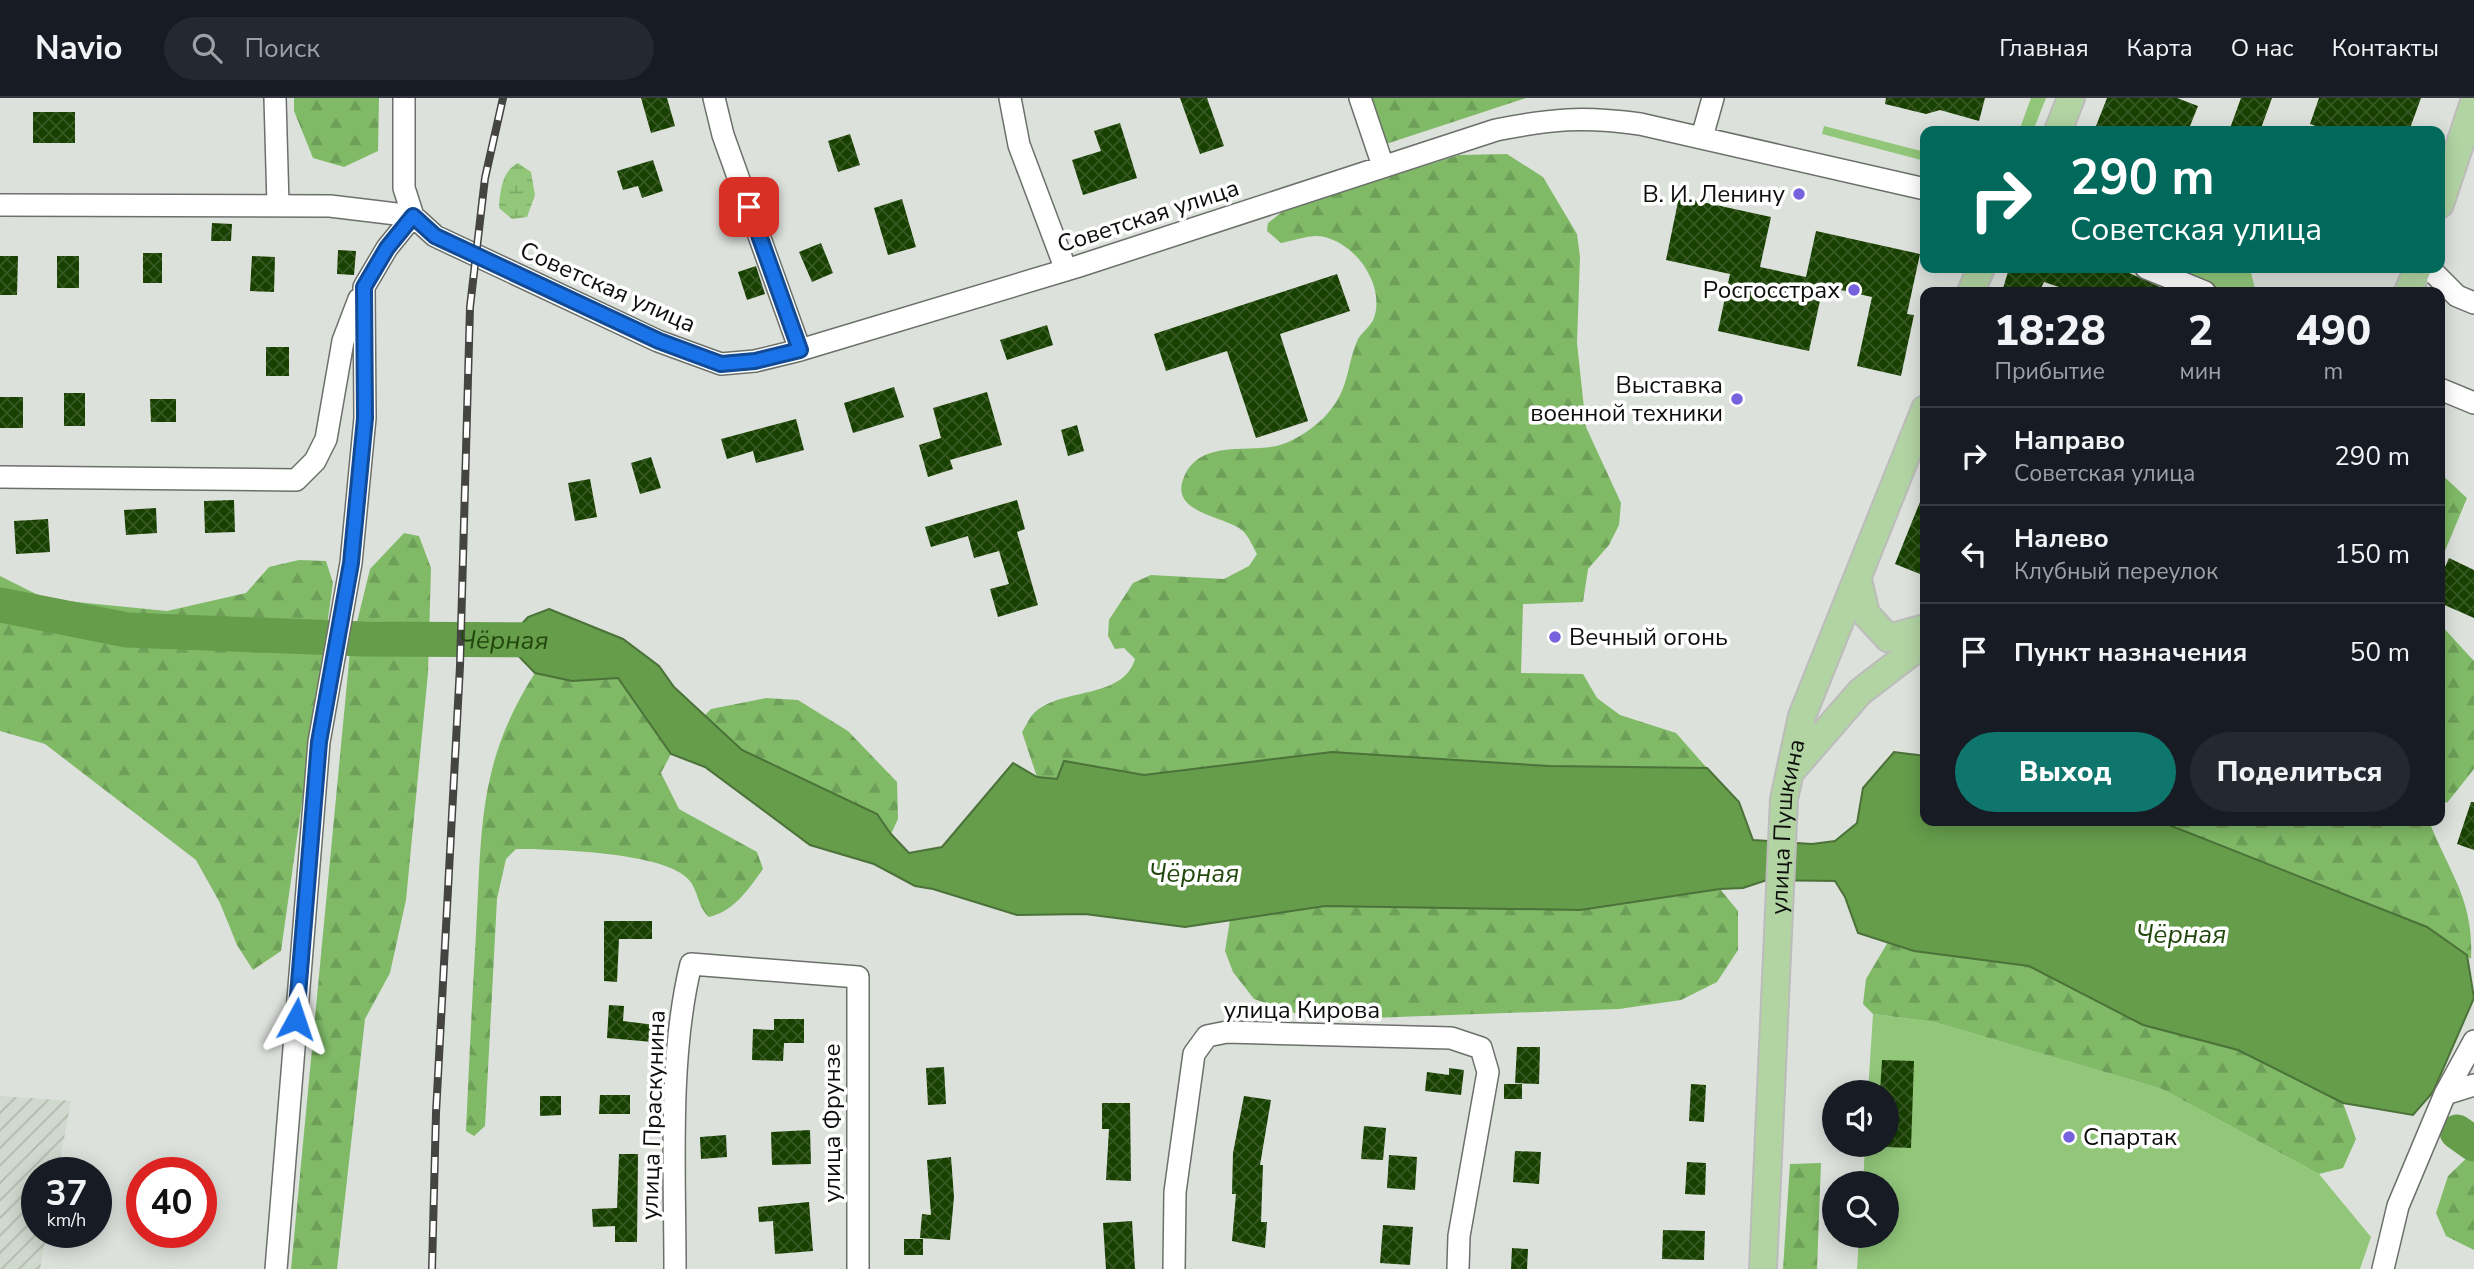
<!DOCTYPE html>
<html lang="ru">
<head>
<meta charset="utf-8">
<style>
  body { margin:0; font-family:"Nunito Sans",sans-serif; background:#242831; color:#f1f3f6; height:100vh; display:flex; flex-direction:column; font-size:26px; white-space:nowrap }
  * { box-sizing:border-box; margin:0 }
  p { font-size:23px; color:#9ea1a6 }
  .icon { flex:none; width:38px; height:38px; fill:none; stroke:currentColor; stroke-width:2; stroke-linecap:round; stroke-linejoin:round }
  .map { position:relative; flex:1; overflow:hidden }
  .panel { position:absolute; left:1920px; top:189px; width:525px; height:539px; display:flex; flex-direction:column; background:#171b24; border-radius:14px; box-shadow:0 4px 18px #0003 }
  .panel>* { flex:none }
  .top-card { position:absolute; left:1920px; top:28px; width:525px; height:147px; border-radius:14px; box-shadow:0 4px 18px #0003; background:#00695c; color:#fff; overflow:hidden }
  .controls { position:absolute; left:1822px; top:982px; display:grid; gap:14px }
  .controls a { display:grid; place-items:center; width:77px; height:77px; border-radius:50%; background:#171b24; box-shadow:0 4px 18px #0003; font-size:35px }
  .speed { position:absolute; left:21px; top:1059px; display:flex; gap:14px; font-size:35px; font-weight:700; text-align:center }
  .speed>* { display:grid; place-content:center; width:91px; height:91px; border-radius:50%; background:#171b24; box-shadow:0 4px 18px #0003; line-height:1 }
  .speed small { font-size:18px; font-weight:400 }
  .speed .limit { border:10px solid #d22; background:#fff; color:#111 }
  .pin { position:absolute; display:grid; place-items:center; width:60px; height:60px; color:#fff; margin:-30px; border-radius:14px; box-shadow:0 4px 10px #0006 }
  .me { position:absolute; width:77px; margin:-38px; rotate:5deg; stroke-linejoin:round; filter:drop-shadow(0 0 5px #0008) }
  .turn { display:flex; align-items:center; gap:24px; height:147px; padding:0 35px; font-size:32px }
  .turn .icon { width:91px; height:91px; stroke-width:2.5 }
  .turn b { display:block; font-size:49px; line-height:60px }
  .eta { display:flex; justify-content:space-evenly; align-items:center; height:119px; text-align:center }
  .eta b { font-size:42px; font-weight:800; line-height:49px }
  .action { display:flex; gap:14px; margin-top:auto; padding:14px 35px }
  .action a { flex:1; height:80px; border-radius:42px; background:#0f766e; color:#fff; font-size:28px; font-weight:800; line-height:80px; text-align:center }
  .action a+a { background:#242831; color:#f1f3f6 }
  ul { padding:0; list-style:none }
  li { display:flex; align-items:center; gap:21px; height:98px; padding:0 35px; border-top:2px solid #363941 }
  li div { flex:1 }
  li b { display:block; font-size:26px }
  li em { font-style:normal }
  header { display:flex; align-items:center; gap:42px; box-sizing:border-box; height:98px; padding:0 35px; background:#171b24; border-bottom:2px solid #363941 }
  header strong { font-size:33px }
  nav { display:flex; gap:38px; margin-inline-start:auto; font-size:24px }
  .search { width:490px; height:63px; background:#242831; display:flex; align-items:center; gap:18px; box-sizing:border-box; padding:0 24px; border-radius:38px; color:#9ea1a6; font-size:26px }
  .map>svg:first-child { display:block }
  .industrial { fill:url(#industrial-furrows) }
  .green { fill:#92c77a }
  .forest { fill:url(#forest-firs) }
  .wetland { fill:url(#wetland-marsh) }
  .water { fill:#659d4b; stroke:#4b7238; stroke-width:2 }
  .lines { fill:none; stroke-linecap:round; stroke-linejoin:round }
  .river { stroke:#659d4b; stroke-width:35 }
  .building { fill:url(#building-cross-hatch) }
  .minor-casing { stroke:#6c706b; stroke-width:24 }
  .major-casing { stroke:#bcbcbb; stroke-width:30 }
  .minor { stroke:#fff; stroke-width:21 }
  .major { stroke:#b2d4a3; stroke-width:26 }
  .rail-casing { stroke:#444543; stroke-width:8 }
  .rail { stroke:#fff; stroke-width:5; stroke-dasharray:16; stroke-linecap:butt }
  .route-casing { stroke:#114b97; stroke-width:18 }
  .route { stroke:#1a73e8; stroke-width:12 }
  .poi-dot { fill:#7662dd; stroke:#fff; stroke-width:2.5 }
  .labels { text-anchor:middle; stroke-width:7; stroke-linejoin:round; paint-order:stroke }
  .poi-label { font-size:24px; fill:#0e0f0d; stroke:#fff; text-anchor:end }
  .street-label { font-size:24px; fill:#0e0f0d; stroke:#fff }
  .water-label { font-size:26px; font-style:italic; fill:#23480e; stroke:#fff }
</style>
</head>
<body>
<header>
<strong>Navio</strong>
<div class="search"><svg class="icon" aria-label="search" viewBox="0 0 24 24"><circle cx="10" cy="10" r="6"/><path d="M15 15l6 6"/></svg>Поиск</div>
<nav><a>Главная</a><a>Карта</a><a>О нас</a><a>Контакты</a></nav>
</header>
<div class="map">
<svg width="2474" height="1171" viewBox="0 0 2474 1171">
  <defs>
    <pattern id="industrial-furrows" width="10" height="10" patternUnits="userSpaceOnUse" patternTransform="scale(1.75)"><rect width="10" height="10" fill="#d0d9cd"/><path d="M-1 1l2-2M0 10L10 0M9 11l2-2" fill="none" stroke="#b1b9af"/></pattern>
    <pattern id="forest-firs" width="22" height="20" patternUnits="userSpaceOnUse" patternTransform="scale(1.75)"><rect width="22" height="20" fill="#80ba67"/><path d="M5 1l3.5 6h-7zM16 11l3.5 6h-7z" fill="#6d9f58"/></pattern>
    <pattern id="wetland-marsh" width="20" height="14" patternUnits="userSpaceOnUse" patternTransform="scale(1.75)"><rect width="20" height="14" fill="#92c77a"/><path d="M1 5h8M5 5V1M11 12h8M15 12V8" fill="none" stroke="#7daa68"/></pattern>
    <pattern id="building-cross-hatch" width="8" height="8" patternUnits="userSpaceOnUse" patternTransform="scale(1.75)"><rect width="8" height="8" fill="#184000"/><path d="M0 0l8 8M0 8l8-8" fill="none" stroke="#385824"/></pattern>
  </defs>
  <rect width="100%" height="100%" fill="#dde1dc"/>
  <path class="industrial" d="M0,998l71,5 -13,71h-21v60h10l-7,37h-40z"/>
  <path class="green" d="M2031,0h15l-13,33h-14z
    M1824,28l101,26v9l-103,-27z
    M2156,170h79l16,5 5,19h-44z
    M1873,916l61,8 228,67 157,85 52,63 -11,32h-503l2,-33h27v-53h-23l2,-38 21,-1v-52h-18z"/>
  <path class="forest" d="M294,0h85l-1,53 -34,16 -31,-9 -19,-47z
    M1368,0h158l-143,47z
    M1507,56l36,23 34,57 3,23 -3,86 9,84 35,76 -2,22 -10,20 -21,24 -5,33 -60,2 -2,69 62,1 14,24 23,17 56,18 31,35 -158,-2 -217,-14 -188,23 -79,-14 -7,18 -21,-2 -15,-45c4,-6 7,-14 12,-19 27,-26 89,-13 101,-54l-11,-11 -9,1 -7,-13 1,-16 24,-37 18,-8 73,4 25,-13 8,-12c-4,-7 -8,-17 -14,-23 -16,-15 -75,-17 -59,-54 17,-39 65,-23 96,-32 17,-5 37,-19 48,-32 22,-25 18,-47 30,-74 4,-7 13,-13 16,-21 12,-35 -22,-80 -57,-82 -11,0 -25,5 -36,7l-14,-12 1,-8 19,-15 172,-53z
    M2440,375l27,25 -27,65z
    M404,435l15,3 12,32 -3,105 -22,227 -16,73 -25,46 -28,250h-46l59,-618 20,-82z
    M299,462l27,1 7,22 -52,368 -28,19 -16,-25 -17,-42 -24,-43 -151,-116 -45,-13v-155l46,23 121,12 79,-18 23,-26z
    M2440,526l34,37v108l-27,34 -7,-4z
    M535,575l37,8 46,-3 53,76 -10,19 18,36 78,43 6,17c-15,21 -29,42 -54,48 -12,-11 -10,-25 -20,-37 -23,-28 -137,-31 -173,-31l-10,10 -9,40 -12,227 -11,10 -8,-5c3,-66 6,-131 10,-197 6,-103 1,-171 59,-261z
    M766,600l32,2 50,31 49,51 1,37 -7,15 -149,-84 -37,-35 6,-6z
    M2160,723h269c20,52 45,78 42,138l-45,-32z
    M1720,791l18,22v39l-21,32 -36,18 -62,9 -304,11 -61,-21 -21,-27 -8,-21 5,-31 95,-14 255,4z
    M1888,844l26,9 115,15 114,59 95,25 105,53 13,36 -13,29 -24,6 -157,-85 -228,-67 -61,-8 -10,-10 3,-25z
    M2474,1053v99l-28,-14 -10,-23 12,-37z
    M1821,1065l-4,106h-34l7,-105z"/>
  <path class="wetland" d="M518,65l13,9 4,23 -8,22 -15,2 -13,-11c1,-17 3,-37 19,-45z"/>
  <path class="water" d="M549,511l74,30 36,27 15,21 68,63 135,64 14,20 18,19 33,-6 71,-84 24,14 20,2 7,-18 80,14 188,-23 217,14 158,2 32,34 14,38 59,4 23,-3 22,-18 6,-35 31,-36 31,4v65h234l268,106 40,28 7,43 -41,94 -20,23 -70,-12 -105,-53 -95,-25 -114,-59 -115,-15 -56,-18 -13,-36 -10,-16 -68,-1 -24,8 -23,1 -140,21 -255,-4 -140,21 -100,-13 -68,1 -84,-26 -18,-3 -41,-22 -64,-19 -105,-78 -34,-13 -53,-76 -46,3 -37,-8 -30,-31 23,-25z"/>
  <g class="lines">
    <g class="river">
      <path id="s1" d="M0,507l127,25 237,9 190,1"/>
      <path d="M2457,1034l17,12"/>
    </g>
  </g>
  <path class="building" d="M641,0h26l8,28 -24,7z
    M1180,0h27l17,48 -24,8z
    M1886,0h99l-6,23 -39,-11 -14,4 -41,-10z
    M2107,0h70l21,8 -10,25h-94z
    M2241,0h31l-12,33h-31z
    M2319,0h102l-12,33h-79l-20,-7z
    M33,14h42v31h-42z
    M1120,25l17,55 -54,17 -11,-35 29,-9 -7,-20z
    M850,36l10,31 -22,7 -10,-31z
    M653,62l10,31 -21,7 -4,-12 -15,4 -6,-19z
    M1679,99l92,20 -11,50 46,10 10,-46 104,23 -13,60 7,1 -13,61 -44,-10 15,-69 -36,-8 -2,10 -13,-3 -12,55 -91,-20 12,-57 -64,-14z
    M902,101l14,48 -28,8 -14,-47z
    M212,125l20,1 -1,17h-20z
    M821,145l12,30 -21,9 -13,-30z
    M338,152l18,1 -2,24 -17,-1z
    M143,155h19v30h-19z
    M0,158h18l-1,39h-17z
    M57,158h22v32h-22z
    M252,158l23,1 -1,35 -24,-1z
    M756,168l9,28 -18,6 -9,-28z
    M2009,170h109l53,24h-97l-30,-10 -5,10h-37z
    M1337,176l13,37 -70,23 28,87 -52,17 -29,-87 -61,20 -12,-37z
    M1047,227l6,20 -46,15 -7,-20z
    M266,249h23v29h-23z
    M894,289l10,30 -51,16 -9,-30z
    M987,294l15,53 -52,15 3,9 -25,8 -9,-32 22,-7 -8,-30z
    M64,295h21v33h-21z
    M0,299h23v31h-23z
    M150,301h26v23h-25z
    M796,321l8,31 -48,13 -3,-12 -26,8 -6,-20z
    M1077,327l7,26 -16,5 -7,-26z
    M651,359l10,31 -21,6 -9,-31z
    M590,381l7,38 -22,4 -7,-38z
    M1924,394h1v84l-30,-12z
    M234,402l1,32 -30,1 -1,-32z
    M1017,402l8,29 -8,3 21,73 -40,12 -8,-28 19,-5 -10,-33 -25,7 -6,-22 -37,11 -6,-20z
    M156,410l1,25 -31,2 -2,-25z
    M48,421l2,33 -34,2 -2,-33z
    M2449,460l25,12v48l-34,-15v-25z
    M2471,704h3v48l-17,-6z
    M604,823h48v18h-33l-2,43 -13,-1z
    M609,907l15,1 -1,15 32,4 -2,17 -46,-4z
    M774,921h30v24h-20l-1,18 -31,-1 1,-31 21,1z
    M1517,949h23l-1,37 -24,-1z
    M1882,962l32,1 -3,87 -25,-1v-55h-6z
    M944,969l2,37 -18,1 -2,-37z
    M1449,970l15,2 -3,25 -36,-4 2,-19 22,3z
    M1504,986h18v15h-18z
    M1691,986l15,1 -2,37 -15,-1z
    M600,997h30v19h-31z
    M540,998h21v19l-21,1z
    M1244,998l27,4 -11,65h3l-2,57h6l-2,26 -33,-7 4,-47h-4l1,-41z
    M1102,1005h28l1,78 -25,-1 3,-51h-7z
    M1364,1028l22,2 -3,32 -22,-1z
    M810,1032l1,34 -39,1 -1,-33z
    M726,1037l1,22 -26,2 -1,-22z
    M1515,1053l26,1 -2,32 -26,-2z
    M619,1056h19l-1,88h-22v-16l-22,1 -1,-18 25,-1z
    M1389,1057l28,2 -2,33 -28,-2z
    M951,1059l3,40 -4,43 -30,-2 2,-24 9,1 -4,-55z
    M1687,1064l19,1 -1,32 -20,-1z
    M809,1104l4,49 -38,3 -2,-33 -14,1 -1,-15z
    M1132,1123l3,48h-29l-3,-46z
    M1383,1127l30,2 -3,38 -30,-2z
    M1663,1132l42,1 -1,29 -42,-1z
    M904,1141h19v16h-19z
    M1512,1150l16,1 -1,20h-16z"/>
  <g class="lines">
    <defs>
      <path id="minor" d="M275,0l3,107
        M404,0v90l9,28 22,20 223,105 63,23 34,-3 45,-11 276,-83 420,-137c56,-11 86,-14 144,-6l285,65
        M714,0l9,37 77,215
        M1010,0l9,47 47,125
        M1360,0l23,68
        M1702,39l11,-39
        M0,107l330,1 83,10
        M2146,170l59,24
        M2429,170l28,28 17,7
        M2440,291l34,14
        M0,379l296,3 19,-19 11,-22 17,-98 16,-42
        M2445,996l29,-9
        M276,1171l43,-527 32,-179 14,-145 -1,-131 23,-39 26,-32
        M675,1171c0,-96 -7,-212 16,-305l167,13v292
        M1174,1171l1,-77 19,-138 13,-18 20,-4 224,6 30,10 7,24 -29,164 -1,33
        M2383,1171l15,-63 47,-112 29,-53"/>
      <g id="major">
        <path d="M2058,33l13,-33"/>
        <path d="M2440,106l34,-102"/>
        <path d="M1971,194l10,-24"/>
        <path d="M2408,194l10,-24"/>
        <path d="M1858,482l8,34 22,24 37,-10"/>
        <path d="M1793,671l67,-77 65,-50"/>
        <path id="s2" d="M1763,1171l21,-470 18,-83 123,-307"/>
      </g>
    </defs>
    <use href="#minor" class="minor-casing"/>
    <use href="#major" class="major-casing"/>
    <use href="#minor" class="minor"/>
    <use href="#major" class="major"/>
    <defs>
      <path id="rail" d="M432,1171l4,-156 24,-447 10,-359 15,-129 18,-80"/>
    </defs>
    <use href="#rail" class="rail-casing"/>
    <use href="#rail" class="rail"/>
  </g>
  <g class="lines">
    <defs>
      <path id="route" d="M296,921l23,-277 32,-179 14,-145 -1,-131 23,-39 26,-32 22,20 224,105 62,23 34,-3 45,-11 -51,-143"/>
    </defs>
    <use href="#route" class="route-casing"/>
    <use href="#route" class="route"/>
  </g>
  <g class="poi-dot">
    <circle cx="1799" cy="96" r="7"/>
    <circle cx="1854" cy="192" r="7"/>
    <circle cx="1737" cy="301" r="7"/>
    <circle cx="1555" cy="539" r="7"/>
    <circle cx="2069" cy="1039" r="7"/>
  </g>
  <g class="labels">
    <g class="poi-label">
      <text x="1785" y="104">В. И. Ленину</text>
      <text x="1840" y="200">Росгосстрах</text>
      <text x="1723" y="295">Выставка<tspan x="1723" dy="28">военной техники</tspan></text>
      <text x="1569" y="547" text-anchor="start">Вечный огонь</text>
      <text x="2083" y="1047" text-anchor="start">Спартак</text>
    </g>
    <g class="street-label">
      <text transform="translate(1148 118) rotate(-18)" y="8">Советская улица</text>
      <text transform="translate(608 189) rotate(24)" y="8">Советская улица</text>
      <text dy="8" stroke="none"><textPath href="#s2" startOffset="443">улица Пушкина</textPath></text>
      <text x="1302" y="920">улица Кирова</text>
      <text transform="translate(653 1017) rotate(-88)" y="8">улица Праскунина</text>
      <text transform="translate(832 1025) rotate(-90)" y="8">улица Фрунзе</text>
    </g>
    <g class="water-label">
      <text dy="9" stroke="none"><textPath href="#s1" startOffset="506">Чёрная</textPath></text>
      <text x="1194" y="784">Чёрная</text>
      <text x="2181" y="845">Чёрная</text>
    </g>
  </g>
</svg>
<div class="controls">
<a><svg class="icon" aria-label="sound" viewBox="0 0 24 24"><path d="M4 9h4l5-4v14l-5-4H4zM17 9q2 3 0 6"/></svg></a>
<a><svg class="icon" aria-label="search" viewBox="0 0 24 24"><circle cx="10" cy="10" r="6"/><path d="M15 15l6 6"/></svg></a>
</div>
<div class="speed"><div>37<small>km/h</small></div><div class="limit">40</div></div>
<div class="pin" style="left:749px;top:109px;background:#d93025"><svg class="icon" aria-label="arrive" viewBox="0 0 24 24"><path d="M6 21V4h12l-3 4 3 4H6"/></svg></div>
<svg class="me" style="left:296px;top:921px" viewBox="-20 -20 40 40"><path d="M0-17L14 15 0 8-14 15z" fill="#1a73e8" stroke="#fff" stroke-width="4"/></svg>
<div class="top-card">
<div class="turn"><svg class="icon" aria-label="right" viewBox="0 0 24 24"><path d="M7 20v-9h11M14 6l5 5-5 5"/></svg><div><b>290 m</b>Советская улица</div></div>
</div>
<section class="panel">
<div class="eta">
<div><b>18:28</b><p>Прибытие</p></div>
<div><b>2</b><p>мин</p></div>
<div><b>490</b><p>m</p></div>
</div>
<ul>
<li><svg class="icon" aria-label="right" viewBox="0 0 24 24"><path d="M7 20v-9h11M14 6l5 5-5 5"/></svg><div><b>Направо</b><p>Советская улица</p></div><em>290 m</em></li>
<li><svg class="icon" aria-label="left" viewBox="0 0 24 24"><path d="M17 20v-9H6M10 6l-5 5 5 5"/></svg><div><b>Налево</b><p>Клубный переулок</p></div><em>150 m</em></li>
<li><svg class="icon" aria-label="arrive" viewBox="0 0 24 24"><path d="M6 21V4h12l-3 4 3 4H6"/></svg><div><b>Пункт назначения</b></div><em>50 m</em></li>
</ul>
<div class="action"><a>Выход</a><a>Поделиться</a></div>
</section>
</div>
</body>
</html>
